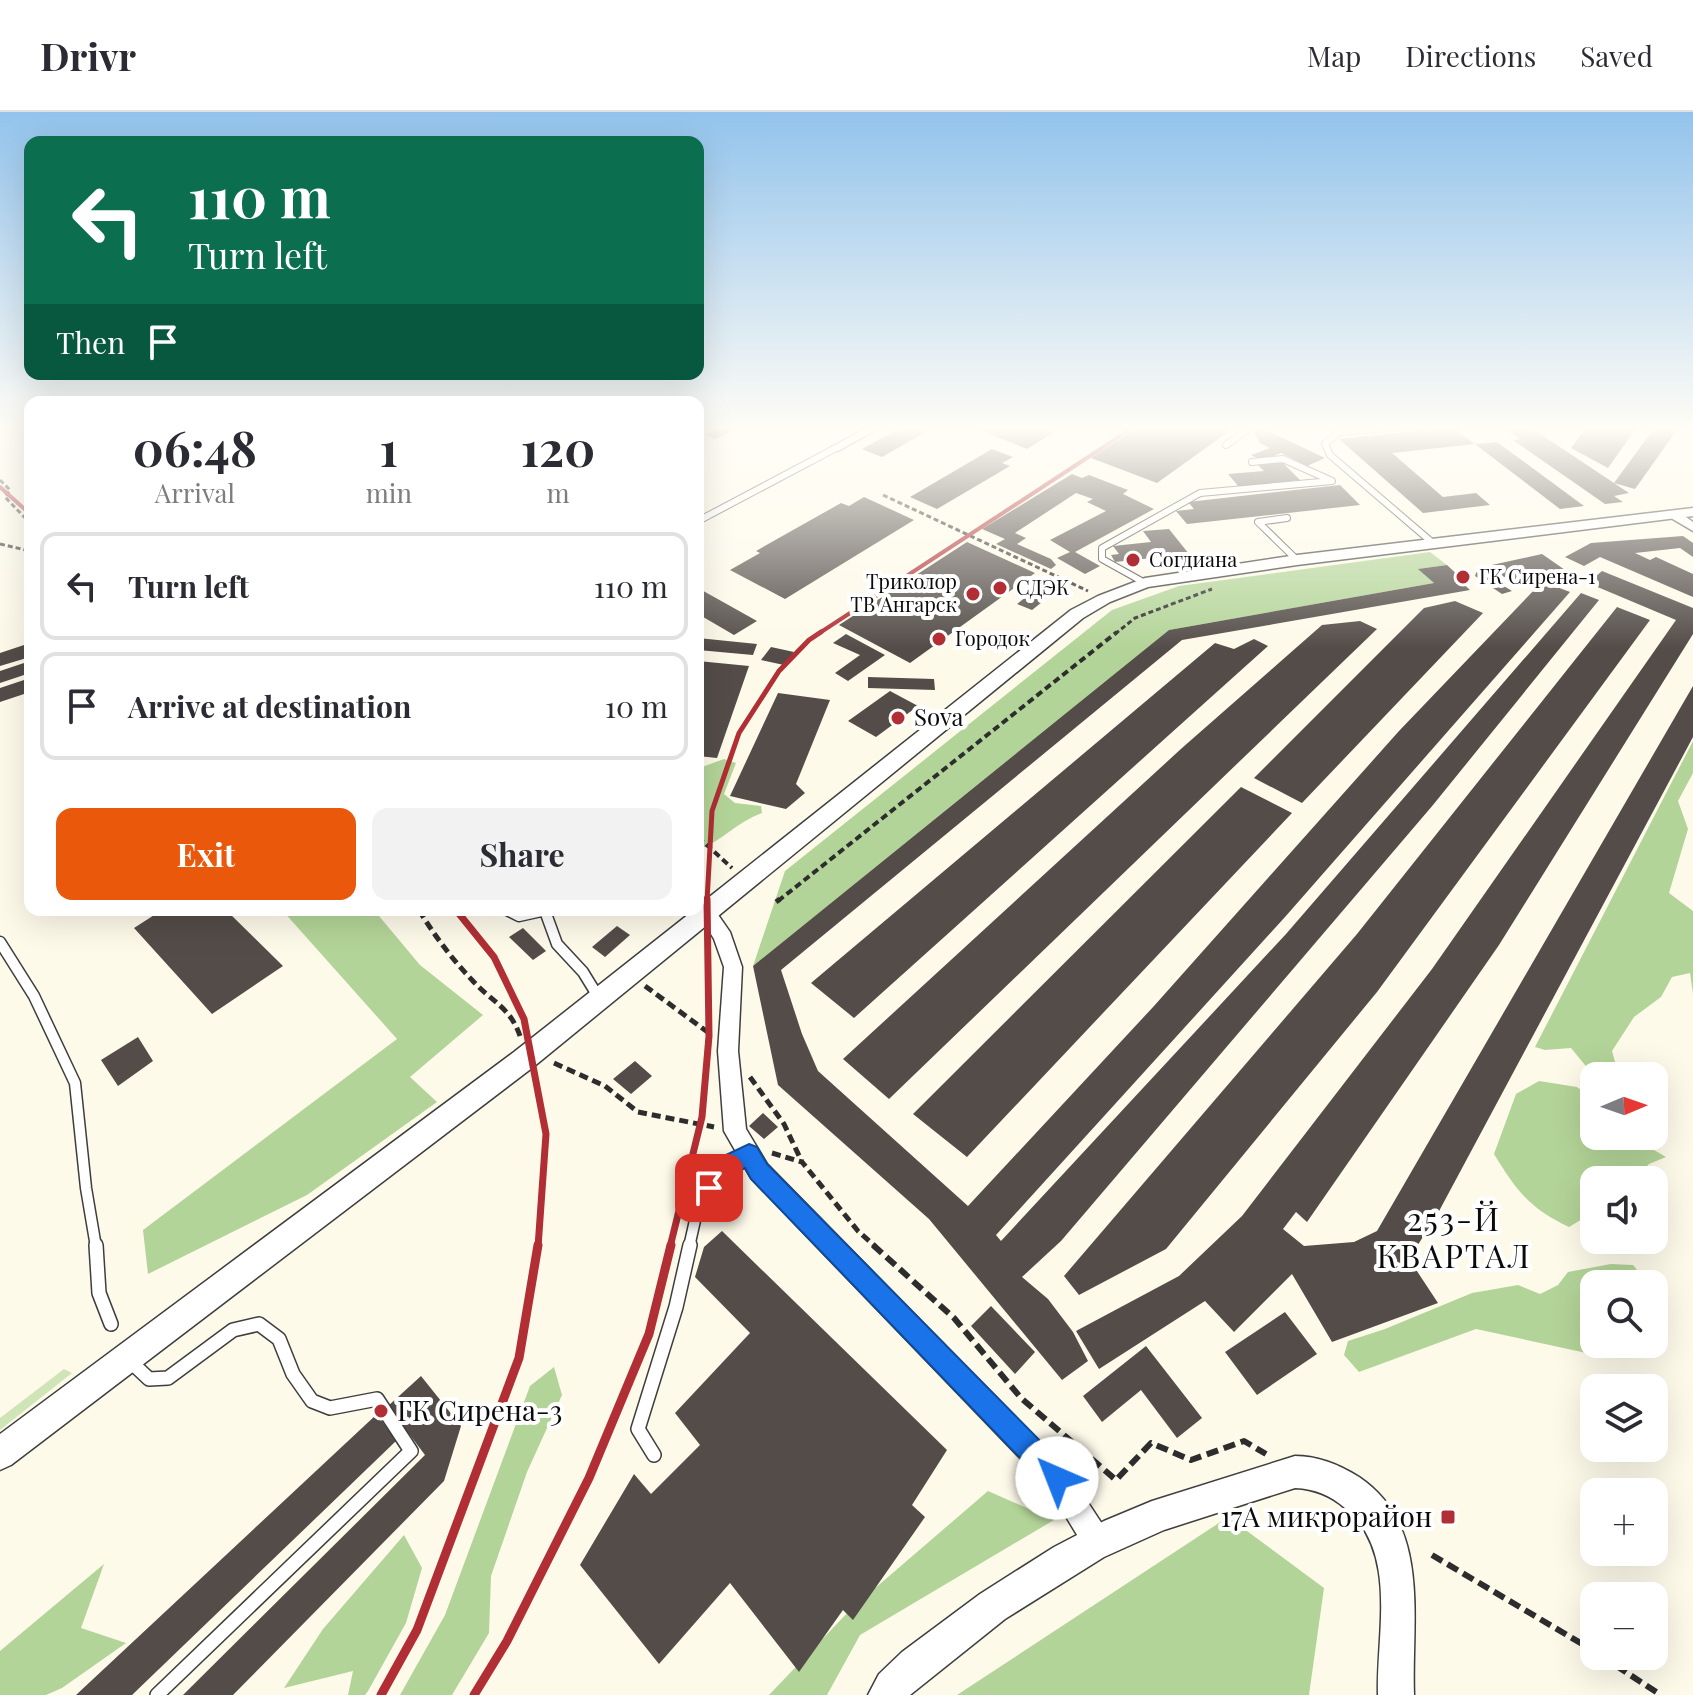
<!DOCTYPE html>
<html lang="en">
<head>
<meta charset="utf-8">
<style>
  body { margin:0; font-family:"Playfair Display",serif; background:#f2f2f3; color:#2b2b33; height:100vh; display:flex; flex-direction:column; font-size:30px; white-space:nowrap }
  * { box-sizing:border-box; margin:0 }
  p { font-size:26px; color:#7c7c81 }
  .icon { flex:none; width:44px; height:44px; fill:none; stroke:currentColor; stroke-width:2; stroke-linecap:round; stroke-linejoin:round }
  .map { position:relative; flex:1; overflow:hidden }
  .details { position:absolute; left:24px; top:284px; width:680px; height:520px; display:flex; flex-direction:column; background:#fff; border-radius:16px; box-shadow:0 8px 32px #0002 }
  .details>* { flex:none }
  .banner { position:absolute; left:24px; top:24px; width:680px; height:244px; border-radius:16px; box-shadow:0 8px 32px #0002; background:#0b6e4f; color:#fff; overflow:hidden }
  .needle { width:52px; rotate:88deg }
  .controls { position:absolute; left:1580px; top:950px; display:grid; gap:16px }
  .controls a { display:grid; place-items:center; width:88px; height:88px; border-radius:16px; background:#fff; box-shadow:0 8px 32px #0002; font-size:40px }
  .pin { position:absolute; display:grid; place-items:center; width:68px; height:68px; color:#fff; margin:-34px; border-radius:16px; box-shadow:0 4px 12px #0006 }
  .me { position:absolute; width:88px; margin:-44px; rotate:316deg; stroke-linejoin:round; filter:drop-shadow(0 0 6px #0008) }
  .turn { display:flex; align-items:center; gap:28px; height:168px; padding:0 32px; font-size:36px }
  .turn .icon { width:104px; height:104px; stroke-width:2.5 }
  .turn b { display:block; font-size:56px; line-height:68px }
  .then { display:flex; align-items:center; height:76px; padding:0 32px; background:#0003; gap:16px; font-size:30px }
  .eta { display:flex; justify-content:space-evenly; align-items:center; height:136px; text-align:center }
  .eta b { font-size:48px; font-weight:700; line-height:56px }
  .action { display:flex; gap:16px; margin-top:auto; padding:16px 32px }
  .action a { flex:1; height:92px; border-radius:16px; background:#ea580c; color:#fff; font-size:32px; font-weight:700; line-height:92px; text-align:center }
  .action a+a { background:#f2f2f3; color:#2b2b33 }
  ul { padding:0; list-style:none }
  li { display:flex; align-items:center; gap:24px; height:108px; margin:0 16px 12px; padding:0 16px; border:4px solid #e1e1e2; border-radius:16px }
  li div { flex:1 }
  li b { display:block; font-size:30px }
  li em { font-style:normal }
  header { display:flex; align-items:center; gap:48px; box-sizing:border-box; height:112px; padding:0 40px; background:#fff; border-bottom:2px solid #e1e1e2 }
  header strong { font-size:38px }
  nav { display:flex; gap:44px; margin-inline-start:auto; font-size:28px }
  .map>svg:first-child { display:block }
  .green { fill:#cfe5b7 }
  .forest { fill:#b3d498 }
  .building { fill:#534c48 }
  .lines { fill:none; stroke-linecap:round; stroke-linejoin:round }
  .service-far2-casing { stroke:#3e3e3e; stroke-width:8 }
  .service-far1-casing { stroke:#3e3e3e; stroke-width:13 }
  .service-casing { stroke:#3e3e3e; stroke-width:16 }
  .minor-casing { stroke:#3e3e3e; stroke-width:3 }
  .tertiary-casing { stroke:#3e3e3e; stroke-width:3 }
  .path-far3 { stroke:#2d2d2d; stroke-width:3; stroke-dasharray:5 3; stroke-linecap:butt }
  .path-far2 { stroke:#2d2d2d; stroke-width:4; stroke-dasharray:7 4; stroke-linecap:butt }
  .path-far1 { stroke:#2d2d2d; stroke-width:5; stroke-dasharray:9 5; stroke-linecap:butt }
  .path { stroke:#2d2d2d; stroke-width:6; stroke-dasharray:12 6; stroke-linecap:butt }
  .service-far2 { stroke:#fff; stroke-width:6 }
  .service-far1 { stroke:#fff; stroke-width:10 }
  .service { stroke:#fff; stroke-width:13 }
  .minor { fill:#fff; fill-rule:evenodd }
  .tertiary { fill:#fff; fill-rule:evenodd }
  .rail-far3 { stroke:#b02e34; stroke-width:4 }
  .rail-far2 { stroke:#b02e34; stroke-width:5 }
  .rail-far1 { stroke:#b02e34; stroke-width:7 }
  .rail { stroke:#b02e34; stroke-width:9 }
  .route { fill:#1a73e8; stroke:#114b97; stroke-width:2 }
  .poi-dot { fill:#b02e34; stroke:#fff; stroke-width:3 }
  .labels { text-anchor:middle; stroke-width:8; stroke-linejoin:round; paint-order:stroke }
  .far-poi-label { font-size:20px; fill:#0b0b0b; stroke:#fff; text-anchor:start }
  .poi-label { font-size:24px; fill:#0b0b0b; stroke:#fff; text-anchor:start }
  .near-poi-label { font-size:28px; fill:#0b0b0b; stroke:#fff; text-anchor:start }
  .near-neighbourhood-label { font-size:32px; letter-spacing:2px; fill:#0b0b0b; stroke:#fff }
</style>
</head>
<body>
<header>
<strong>Drivr</strong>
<nav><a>Map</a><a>Directions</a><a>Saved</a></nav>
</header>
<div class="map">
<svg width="1693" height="1583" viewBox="0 0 1693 1583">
  <rect width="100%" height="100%" fill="#fefaea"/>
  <path class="green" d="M64,1257l8,4 -72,57v-12z"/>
  <path class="forest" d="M1430,440l17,13 -28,4 15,14 -265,47 -416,336 32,-95 327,-261 67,-24z
    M1693,629v32l-15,28 10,28 -19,64 24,18v83l-3,-21 -18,4 -11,20 -27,20 -22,34 7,25h-25l-23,-28 -26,2 -10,-3z
    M724,647l12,4 -12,31 11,9 26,3 1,7c-25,9 -40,28 -64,37v-87l4,4z
    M282,798h92l46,55 63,50 -73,62 27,25 -130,93 -159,79 -5,-44 254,-191z
    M1539,969l38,6 17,13v36h21l13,13 21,-2 17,10 -17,7 -15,16h-40v32l-25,15c-39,-18 -53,-37 -75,-73l22,-60z
    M1611,1152l22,1 9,11 -1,8h-47v60h9l-12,10 -115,-25 -117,43 -15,-17 4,-14 37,-12 87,-36 46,-8 22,9 18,-9 10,-13z
    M554,1255l8,28 -35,77 -36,104 -2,57 -37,62h-52l45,-80 85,-229z
    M988,1379l66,29 -194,115 -33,60h-58l83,-87z
    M1228,1405l96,71 -15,107h-352z
    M404,1423l18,33 -16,55 -38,68 -3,4h-17l5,-24 -69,17 39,-59z
    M104,1452l-23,64 45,15 -64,45 -16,7h-46v-44z"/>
  <path class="building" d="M722,315h19l-26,12 -10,-4z
    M902,315l29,2 -49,28 -20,-8z
    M985,315h78l-36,22 -47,-19z
    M1139,315h96l-78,56 -66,-25z
    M1260,315l65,31 -18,8 -26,-13 -19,8 -11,-6 19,-7 -10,-5 -7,-13z
    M1452,315l23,17 -83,9 51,44 33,-4 14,12 -67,8 -84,-74z
    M1502,315h28l99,66 -15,3 9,6 -18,2 -92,-64 7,-1z
    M1587,315h50l-29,41 -37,-20z
    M1655,315h24l-44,62 -21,-6z
    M1497,330l87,64 -24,3 -85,-65z
    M992,337l21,8 -11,6 8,3 -73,43 -27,-12z
    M1281,349l19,19 -61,7 -11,-13 36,-3 -7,-7z
    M1072,362l10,4 7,-3 39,15 -5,4 31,15 -79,43 25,14 -15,8 -28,-16 13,-6 -20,-12 56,-29 -19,-9 6,-3 -17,-6 -61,40 11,5 -9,6 34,15 5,6 -5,4 -55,-25 9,-5 -23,-10z
    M1340,373l20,20 -173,19 -11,-13 18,-2 -6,-7z
    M864,385l50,23 -129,79 -55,-29 30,-17 -4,-2 85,-48 8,3z
    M1169,417l20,25 -74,8 -4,-7 8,-1 -6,-8 38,-4 -8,-11z
    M1683,424l10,7v14l-13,-9 -45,5 15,7 6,-3 37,17v23l-93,-40 -16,9 -19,-9 26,-14z
    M967,430l68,31 -125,90 -71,-38z
    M1542,442l26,18 -27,9 29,11 -285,325 -289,318 5,6 285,-307 295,-341 18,7 -166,205 -372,436 -39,36 26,22 25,33 15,29 -26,19 -133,-161 -151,-134 -25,-119 416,-336 265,-47 -16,-14 29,-4 15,14h-4l12,11 -288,50 -401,330 21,64 16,37 150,135 186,-200 245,-275 136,-142 -38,-15 2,9 13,8 -10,3 -27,-18 3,-8z
    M1602,459l91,37v26l-194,311 -192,277 -11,-10 -13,17 21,17 50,-4 23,-11 316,-545v51l-255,476 -29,46 29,44 -106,39 -40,-68 -58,58 -29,-31 -106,68 -23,-38 103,-55 63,-60 190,-247 244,-349 -88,-37z
    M1041,473l15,6 -24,19 -15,-6z
    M698,476l59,33 -23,14 -36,-21z
    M1455,489l28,12 -181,190 -48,-25 170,-170z
    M1617,495l33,13 -273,372 -211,257 -87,46 -15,-19 293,-342z
    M1360,509l17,8 -488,470 -46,-40 339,-311 140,-123z
    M846,522l39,21 -37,26 -13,-8 25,-18 -27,-12z
    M698,526l59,6 -4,11 -55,-5z
    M1254,527l14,7 -414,372 -43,-35 404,-340 19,6z
    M30,531v14l-30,9v-13z
    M771,535l23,5 -10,13 -23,-5z
    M30,549v12l-30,10v-12z
    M698,549l51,5 -32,92 -19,-2z
    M868,565l66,2 1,11 -67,-2z
    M30,566v14l-30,10v-14z
    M890,579l28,15 -42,31 -28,-16z
    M778,581l52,7 -34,84 9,9 -19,16 -56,-13z
    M1241,675l51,26 -325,344 -54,-43z
    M162,798h64l57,56 -71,48 -78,-86z
    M617,814l13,9 -25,22 -13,-10z
    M523,816l23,23 -13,9 -24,-23z
    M138,925l15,24 -35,25 -17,-26z
    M635,949l17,15 -21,18 -18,-15z
    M763,1001l15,14 -14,12 -15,-13z
    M722,1119l225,219 -35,55 13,12 -72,103 -10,-10 -44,62 -69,-89 -71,81 -79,-99 54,-91 17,20 49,-49 -25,-32 75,-80 -55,-56 9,-30z
    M991,1194l44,46 -20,22 -44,-48z
    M1285,1200l32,42 -60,41 -32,-43z
    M1146,1234l56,72 -25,20 -36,-48 -39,32 -19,-26z
    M421,1264l40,50 -17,55 -211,214h-50l242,-240 -37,-49z
    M377,1302l19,27 -264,254h-56z"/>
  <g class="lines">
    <defs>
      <path id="service-far2" d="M1345,315l-20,17 5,11 104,89
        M1340,320l60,-5
        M1226,333l25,-18
        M1287,406l-29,4 39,38
        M698,409l136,-72
        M1145,471l-43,-24v-11l98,-55 132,-12 -49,-22 -31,3"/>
      <path id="service-far1" d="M507,798l12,6 27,-6
        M545,799l12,33 26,28 16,26
        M0,830l34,54 41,87 11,105 10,59
        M689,1135l9,-40 21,-37 29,-15"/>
      <path id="service" d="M96,1133l3,48 12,31
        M131,1250l18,17 19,-1 65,-48 26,-6 20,15 14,35 19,27 18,7 47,-9 34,52 -254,244
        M654,1343l-16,-26 38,-122 14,-62"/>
      <path id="minor" d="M868,315h13l-43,24 -10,-2z
        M1671,400h8l14,10v9l-22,-13z
        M706,792l6,2 18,26 12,35 -4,84 8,78 21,35 299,305 42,64 4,10 -4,10 -10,4 -10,-4 -40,-66 -297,-309 -27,-47 -6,-80 6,-84 -10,-28 -17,-28 3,-5z"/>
      <path id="tertiary" d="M1693,396v8l-396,49 -149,22 -38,15 -27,16 -551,450 -521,397 -11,5v-36l514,-382 180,-142h4v-4l373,-296 27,-14 47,-18 152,-23z
        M1295,1344c23,0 45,9 64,21 73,49 52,143 55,218h-36c-2,-61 21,-143 -33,-187 -15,-13 -30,-19 -50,-20l-131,42 -60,27 -99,62 -95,76h-42l11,-21 23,-22 78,-58 74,-47 50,-26 48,-20z"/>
    </defs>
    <use href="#service-far2" class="service-far2-casing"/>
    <use href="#service-far1" class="service-far1-casing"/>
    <use href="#service" class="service-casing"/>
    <use href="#minor" class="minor-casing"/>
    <use href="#tertiary" class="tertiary-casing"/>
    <path class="path-far3" d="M0,368l10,10 -5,7 25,26
      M883,383l205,96
      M0,432l30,7
      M1115,522l20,-16 77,-29"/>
    <path class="path-far2" d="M698,725l34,31
      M778,789l339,-269"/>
    <path class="path-far1" d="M776,790l4,-3
      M419,798c15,25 33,49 53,70 21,23 38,27 48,56
      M645,874l64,47
      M554,951l51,23 33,26 76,15
      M750,965l34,47 18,38
      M772,1041l30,9 56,69 18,16"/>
    <path class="path" d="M873,1133l81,73 67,80 95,82 35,-37 40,17 53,-19 22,13
      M1432,1443l162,96
      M1601,1544l60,39"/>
    <use href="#service-far2" class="service-far2"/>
    <use href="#service-far1" class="service-far1"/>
    <use href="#service" class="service"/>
    <use href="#minor" class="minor"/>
    <use href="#tertiary" class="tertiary"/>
    <path class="rail-far3" d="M0,375l30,27
      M818,522l316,-207"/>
    <path class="rail-far2" d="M707,789l5,-90 27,-78 40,-62 30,-31 12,-8"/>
    <path class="rail-far1" d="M456,798l38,47 30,62 22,115 -8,113
      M670,1135l32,-130 7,-81 -2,-137"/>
    <path class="rail" d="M381,1583l36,-65 102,-272 19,-113
      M474,1583l33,-54 82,-163 60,-144 22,-89"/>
  </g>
  <linearGradient id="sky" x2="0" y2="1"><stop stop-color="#93c3ec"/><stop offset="0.59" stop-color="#fffdf6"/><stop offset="1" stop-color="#fffdf6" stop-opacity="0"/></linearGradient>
  <rect width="1693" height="537" fill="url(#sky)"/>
  <path class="route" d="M749,1032l8,3 10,17 300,304 4,10 -4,9 -10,4 -9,-4 -297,-308 -6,-11 -18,9 -10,19 -8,3 -8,-3 -4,-8 14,-26z"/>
  <g class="poi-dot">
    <circle cx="1133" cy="448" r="8"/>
    <circle cx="1463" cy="465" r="8"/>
    <circle cx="1000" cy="476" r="8"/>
    <circle cx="973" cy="482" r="8"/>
    <circle cx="939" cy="527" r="8"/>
    <circle cx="898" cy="606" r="8"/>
    <circle cx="381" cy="1299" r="8"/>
    <rect x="1440" y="1397" width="16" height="16" rx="4"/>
  </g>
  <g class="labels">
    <g class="far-poi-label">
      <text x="1149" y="455">Согдиана</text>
      <text x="1479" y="472">ГК Сирена-1</text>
      <text x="957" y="477" text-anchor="end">Триколор<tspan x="957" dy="23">ТВ Ангарск</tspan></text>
      <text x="1016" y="483">СДЭК</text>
      <text x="955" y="534">Городок</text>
    </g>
    <g class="poi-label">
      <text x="914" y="614">Sova</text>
    </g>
    <g class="near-poi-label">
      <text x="397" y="1309">ГК Сирена-3</text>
      <text x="1432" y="1415" text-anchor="end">17А микрорайон</text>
    </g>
    <g class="near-neighbourhood-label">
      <text x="1454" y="1119">253-Й<tspan x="1454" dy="37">КВАРТАЛ</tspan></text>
    </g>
  </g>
</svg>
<div class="controls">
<a><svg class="needle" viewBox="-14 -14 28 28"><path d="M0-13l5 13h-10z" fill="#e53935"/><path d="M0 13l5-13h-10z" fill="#7c7c81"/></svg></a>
<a><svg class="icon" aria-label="sound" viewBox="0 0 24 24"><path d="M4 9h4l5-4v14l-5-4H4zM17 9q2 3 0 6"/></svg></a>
<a><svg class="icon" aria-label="search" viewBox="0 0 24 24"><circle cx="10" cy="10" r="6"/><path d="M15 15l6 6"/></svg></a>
<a><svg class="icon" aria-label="layers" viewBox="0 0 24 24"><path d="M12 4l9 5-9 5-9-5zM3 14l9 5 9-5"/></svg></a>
<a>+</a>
<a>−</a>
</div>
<div class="pin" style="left:709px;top:1076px;background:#d93025"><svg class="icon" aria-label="arrive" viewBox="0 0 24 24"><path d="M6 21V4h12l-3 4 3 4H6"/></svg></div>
<svg class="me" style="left:1057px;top:1366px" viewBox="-20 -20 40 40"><circle r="19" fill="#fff"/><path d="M0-13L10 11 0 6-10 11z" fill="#1a73e8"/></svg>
<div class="banner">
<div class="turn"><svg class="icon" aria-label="left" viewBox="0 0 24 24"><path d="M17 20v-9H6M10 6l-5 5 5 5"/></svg><div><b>110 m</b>Turn left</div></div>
<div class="then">Then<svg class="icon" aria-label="arrive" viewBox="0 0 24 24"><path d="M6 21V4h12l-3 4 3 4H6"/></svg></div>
</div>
<section class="details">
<div class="eta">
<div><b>06:48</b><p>Arrival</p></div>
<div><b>1</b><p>min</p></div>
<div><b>120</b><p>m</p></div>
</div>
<ul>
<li><svg class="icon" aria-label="left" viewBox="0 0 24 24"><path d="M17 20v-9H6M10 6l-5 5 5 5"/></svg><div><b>Turn left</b></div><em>110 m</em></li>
<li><svg class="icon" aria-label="arrive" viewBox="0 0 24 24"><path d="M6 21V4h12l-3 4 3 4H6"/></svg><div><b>Arrive at destination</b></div><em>10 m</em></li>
</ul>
<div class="action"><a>Exit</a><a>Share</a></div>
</section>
</div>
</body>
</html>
